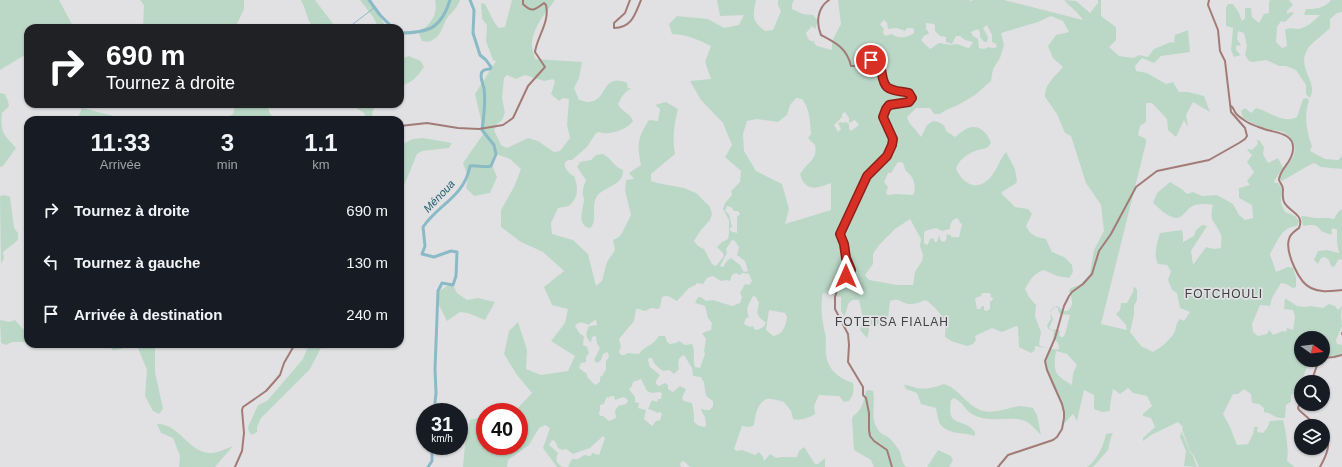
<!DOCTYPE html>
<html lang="fr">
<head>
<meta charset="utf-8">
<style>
  body { margin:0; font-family:Arial,sans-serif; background:#20242c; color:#f1f3f6; height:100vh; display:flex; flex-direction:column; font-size:15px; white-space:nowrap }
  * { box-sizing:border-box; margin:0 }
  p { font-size:13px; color:#9ea1a6 }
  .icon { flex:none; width:22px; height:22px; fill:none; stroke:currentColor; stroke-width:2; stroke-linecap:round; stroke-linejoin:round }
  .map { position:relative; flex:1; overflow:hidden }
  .sheet { position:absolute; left:24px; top:116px; width:380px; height:232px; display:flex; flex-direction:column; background:#171b24; border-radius:12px; box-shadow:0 1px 3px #0004 }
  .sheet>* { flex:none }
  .banner { position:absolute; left:24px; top:24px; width:380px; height:84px; border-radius:12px; box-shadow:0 1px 3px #0004; background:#202124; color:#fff; overflow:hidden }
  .needle { width:26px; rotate:104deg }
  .buttons { position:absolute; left:1294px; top:331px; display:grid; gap:8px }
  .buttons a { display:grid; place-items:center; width:36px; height:36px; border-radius:50%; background:#171b24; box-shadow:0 1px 3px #0004; font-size:20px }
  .speed { position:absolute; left:416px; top:403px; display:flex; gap:8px; font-size:20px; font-weight:700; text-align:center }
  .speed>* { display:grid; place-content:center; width:52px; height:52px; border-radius:50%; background:#171b24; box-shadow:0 1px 3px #0004; line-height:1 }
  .speed small { font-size:10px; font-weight:400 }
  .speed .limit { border:6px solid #d22; background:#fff; color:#111 }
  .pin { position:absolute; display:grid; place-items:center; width:34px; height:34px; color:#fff; margin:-17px; border:2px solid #fff; border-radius:50%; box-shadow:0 1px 4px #0007 }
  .me { position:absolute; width:44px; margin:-22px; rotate:0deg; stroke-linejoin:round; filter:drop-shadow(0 0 3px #0008) }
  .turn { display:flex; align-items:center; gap:14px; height:84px; padding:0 16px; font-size:18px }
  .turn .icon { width:52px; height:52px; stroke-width:2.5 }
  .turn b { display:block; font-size:28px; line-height:34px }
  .eta { display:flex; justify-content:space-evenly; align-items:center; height:68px; text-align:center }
  .eta b { font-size:24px; font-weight:600; line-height:28px }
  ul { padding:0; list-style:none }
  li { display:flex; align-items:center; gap:12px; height:52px; padding:0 16px }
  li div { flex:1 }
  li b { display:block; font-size:15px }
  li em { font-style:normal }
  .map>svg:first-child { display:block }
  .green { fill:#bbd8c7; fill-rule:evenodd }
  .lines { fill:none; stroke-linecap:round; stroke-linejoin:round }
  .stream { stroke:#8bbac7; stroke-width:1 }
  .river { stroke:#8bbac7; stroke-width:3 }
  .minor { stroke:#a37b76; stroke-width:2 }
  .route-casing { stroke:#8d1f18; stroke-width:10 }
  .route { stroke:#d93025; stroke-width:7 }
  .labels { text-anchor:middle; stroke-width:3.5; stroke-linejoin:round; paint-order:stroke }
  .water-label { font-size:11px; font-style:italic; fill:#1d5b6a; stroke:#e1e1e3 }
  .quarter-label { font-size:12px; letter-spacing:1px; fill:#414143; stroke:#e1e1e3 }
</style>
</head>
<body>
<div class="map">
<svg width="1342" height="467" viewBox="0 0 1342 467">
  <rect width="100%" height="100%" fill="#e1e1e3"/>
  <path class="green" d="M0,0h59l15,28h-46v30l-5,-2 -23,14z
    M140,0h104v9l-9,19h-92l1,-23z
    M301,0h14l19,25 -1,3c-31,0 -21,-7 -32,-28z
    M360,0h12c3,10 10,18 14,28h-7l-6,-11z
    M435,0h25c-2,7 -8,12 -13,18 -4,7 -6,17 -13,21 -4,3 -7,3 -12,2l-3,-7c2,-5 6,-6 9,-9 7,-8 9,-15 7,-25z
    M512,0h43c-10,13 -24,30 -23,47 1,4 2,8 3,12l47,3 -3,16 -5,10 5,12c3,0 6,2 9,2 20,0 13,-30 39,-19l1,5 4,1c-6,0 -11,9 -14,15 4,8 12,9 15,17 -6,9 -25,15 -34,11l-3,1 -9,14 -15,13c-14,0 -5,13 2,16 5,12 4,22 -5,30l-11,2 -7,15 1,11 21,6 15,14 8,32 6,-5 5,-19 8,-12 -2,-10 6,-3 3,-4 9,-18 -6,-25 1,-10 8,-1 -5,-6 12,-8c-4,-21 -4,-26 8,-45l9,1 2,-12 -5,-4 11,-3 12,7c-4,15 -6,30 -3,45l-24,20v7l6,2 27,5 12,5 14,14 2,7 -2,6 -9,10 -7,11 4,5 6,3 8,15 4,2 8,-10 -1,-3 -6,-6 5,-5 6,-3 1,-6v-13l-6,-11 2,-6 7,-8 -1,-4 9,-9 1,-11 -16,-14 7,-12 -9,-22 -22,-23 -11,-19 21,-2 -6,-17 6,-16c-15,-7 -22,-11 -39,-12l-3,-10 8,-8 31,3 16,9 15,-3 5,-10 -24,1 -3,-16h39c-3,15 -5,21 9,31l8,-1 8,-19 -3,-6v-5h16l-2,4v5l11,5 10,1 5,6 -3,8 -3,-3 -6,7c2,5 2,9 9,8l-1,2 3,3 15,4v-9l9,-17 -3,-24h131l2,1 2,-1h31l79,20c-5,-8 -13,-13 -19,-20l12,1 14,12 8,-10v-3h3v16l15,11v13l-7,7 10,9 15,2 5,-3 9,2 6,-8 17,-7 3,1 1,-8 13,-5 2,22 -29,4 -7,7 -12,-5 -7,8 1,5 11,2 19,11 7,-2 6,10h9l16,4 6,16 -17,-10 -7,13 2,12 -4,-7 -8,17 -8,-7 -1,-11 -15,-16h-6v19l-6,4 -2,9 8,4v4l-45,181 26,6 -1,-5 -10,-11 4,-4 1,-7h6l6,-11 1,-6 3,4v10l-3,6v9l-4,17 11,14 12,6c7,-4 19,-13 22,-21 2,-5 0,-6 5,-12l4,2 6,-9 -10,-4 -3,-15 -5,-3 -4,-10 3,-9 -4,-6 -9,-1c-5,-10 -1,-20 2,-31l22,-3 1,6v6l11,-6 2,-6 6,-5 5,1 -16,25 2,14 13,-18 8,2 7,-1c0,-4 1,-9 0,-13 -5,-14 -13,-12 -8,-30 -7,-1 -15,-2 -22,2 -5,3 -7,10 -14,11 -9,0 -18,-10 -24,-15l4,-10 13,-11 13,8 4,4 6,-2 9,4 15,-1 16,9 6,11 6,5 8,-2 -1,-13 -13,-7v-10l11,-3 -3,-4 7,-9 -7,-10 5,-7 -5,-5 2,-1 3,1 6,-6 -1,-4h2l5,7 -1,7 5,9 10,-5 5,10 -9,13 1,2h3l4,5 -1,15 4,9 10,4 4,5 -2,5c-16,1 -19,15 -27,28l6,18 12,-5 5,1 3,10v9l-3,1 -7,-4 -5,-1 -9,15 -2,8 -10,-1 -8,19 1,8 5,4 9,-2 2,-4 2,2 2,3 10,-4 3,1 1,-4 6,2 2,-13 -2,-7 -9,-1 1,-11 12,8 8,1 6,-1 12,2 6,-4 6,2 3,4 4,-4 -1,10 1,10 -6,14 1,4 5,1v8l-5,3 -14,1v-19h-22v22h16l-4,7 -6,-1 -4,12 -5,2 -3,8v4l-4,3v7l-5,3 -1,13c-11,1 -12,-5 -21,-6v-4l-5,-4 -7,-1 -1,-9 -7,-5 -6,5h-5l-10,20 7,13 7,18 11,-1 5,-10 1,-7h4l-1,5 6,1 4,-5 3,-7 13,-1c3,11 6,31 4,41l8,6h-96l-5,-11 -4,-5 -8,-22 1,-2 -5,-5 -27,13 -8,6v-3l12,-11 -4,-9 -8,-2v-2l9,-8 -5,-10 -14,-3 -5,-5 -8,6 -7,-5 -3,16v6l-8,1 -8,-3v-14l-10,-5 -7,31 -4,-7 -10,11 1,-7 -2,-14 -11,-21 -6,-22 5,-12 -15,-3v4l-4,3 -12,-6 -1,-20 -2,-1 -14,6 -10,-4 -17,8 1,4 -3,4 -6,2 -16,-5 -6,-4c0,-4 1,-10 0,-14 -3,-8 -12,-19 -20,-23 -5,2 -11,5 -16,4 -8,-1 -10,-7 -19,-3l-2,18 -8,5 -11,2v5l-2,7 -7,-8 3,-12 -4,-18c-14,-2 -10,9 -15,16l-3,-5v-14l-18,-4c-3,13 -1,27 2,40 2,7 0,15 1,22 2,15 13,23 27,28 1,7 1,12 -4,18l-5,1 -5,-6 -20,-1 -5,11 1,8c-6,4 -15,7 -22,5l-2,-8 -7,-9c-5,-1 -12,-4 -17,-3 -10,3 -12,18 -13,26l-4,2 -8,-1 -8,23 3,2 5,-1 13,5 4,-3 4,5 1,4 6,-7 6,4c7,-2 14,0 21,-1l2,-6 5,-4 11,17h3l7,-6v9h-135l-5,-5 -3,-1 -2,3 1,3h-113l4,-8h6l6,-4 7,1 1,-3 7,2 6,-17 -2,-2 -13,12 -17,6 -7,-5 -3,1 -5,-2 -3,-7 -3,-1 -3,5 9,8c-3,7 -2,9 4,14h-5l-14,-19 7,-20 -5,-3 -6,3 -10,17 -21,15 -1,7h-44l2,-23 5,-24 15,-4v30h34v-34h-5l18,-19 -15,-18 -13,-21 5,-23 9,-9 9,28 -1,19 15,6 27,-4 7,-15 -24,-15 14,-18 3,-14 -16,-4 -8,-18 20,-16 -21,-19 -22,-10 -20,-15v-17l13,-23 7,-18 -11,-10 -14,-5 -3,2 -1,9 5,12 -7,16 -16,3 -8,-8 2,-11 -5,-14 21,-30 -9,-39 21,-33 -3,-1 -7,-19 1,-16 -5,-6 -1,-16 4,1 9,18 5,6 6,-1zM1051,16l12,5 6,11 -13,3 -8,11 5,12 10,9c-8,10 -18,16 -18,30l12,17 8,19 6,3 15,47 15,22 3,26 -10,19 -4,24 -9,10 -10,4 -2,3c3,8 6,14 -2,20 -5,0 -6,-1 -9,-5l-4,1 -4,4 1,8 -4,6 1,4 6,2 -1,7c4,3 6,5 6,11 -6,1 -15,-1 -20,-4l2,-13 -6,-16 1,-11 -7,-8 -4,-8c5,-9 9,-16 19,-19l13,6 12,2 4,-6 -1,-7 -8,-8 -12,-5 -6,-13c-10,-2 -15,-3 -20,-13l6,-12 -4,-5 -13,-2 -14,-14c5,-5 11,-6 16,-11l-2,-13 -9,-17c-6,7 -8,15 -13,22 -13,18 -28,13 -37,-5 4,-13 18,-19 31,-21l4,-5c-4,-11 -13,-20 -25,-14 -4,2 -8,6 -11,8l-9,-6c-1,-8 -7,-9 -13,-10l-6,4 -6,12c-5,-8 -12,-12 -14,-20l9,-9h14l4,6h6l6,-4 12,-5 17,-10 16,-14 2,-12 7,-11 4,-13 -3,-12 37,-11zM884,20l3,3 1,6 9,-1 8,3 2,-3h5l2,1v4c-7,5 -16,6 -22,1l-7,2 -2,-4 1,-3 -4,-5zM926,23l8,1 1,2v5l5,5 6,1v5l6,2 4,-8h4l5,4 7,2 1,1 -4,5h-1l-11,-4 -6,1 -12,-2 -9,6 -9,-9 4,-5 4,-1 -1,-3 -2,-2zM987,25l5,10v7l4,2 1,3 -4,1 -5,-1 -4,2 -5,-1 -1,-9 -5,-3 -2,-4 7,-3 2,3v5l4,5h3l1,-5 -5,-9zM507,75l9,4 9,-4 19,6 9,-2 2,3 -4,12 8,7 4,-3 6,1 -2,26 3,13 -10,13 -6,1 -16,-11 -10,-3 -21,10 -6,-3 -7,-15 3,-6 5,-4 3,-7 -3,-15 2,-20zM796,98l6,1c8,10 8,23 9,35l-3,4 7,7c3,15 -8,17 -15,29 5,18 17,15 31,9v27l-46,14 4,-15 -7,-25 -26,-13 -12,-20 -1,-17 4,-13 10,-2 21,3 9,-7 3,-10zM845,112l4,6v5l6,-3 4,5 -8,6 -2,-2v-5l-3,-2 -3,1 -2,-1 -3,1 3,6 -3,3 -4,-7 8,-8v-3zM898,162c8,0 5,4 8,9 2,2 4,3 5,5 4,5 5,14 2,19l-18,-1 -7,1 -2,-2 2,-6 -4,-5 4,-9h3zM727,206l4,1 3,4h4l2,3 -3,3v16l-7,-2v-3l2,-1 -3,-13 -4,-3zM957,218l2,2 1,3 2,1 -3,13h-8v-2h-3l-1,-2 -1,7 -2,2 -4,-2v-4h-1l-2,6h-2l-2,-4 -3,1 -2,5 -1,1 -3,-2v-10l1,-2 11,-3 6,3 8,-2c0,-6 2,-9 7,-11zM910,219l11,20 -1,7 3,9 -1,6 -7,11 -2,13h-16l-28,-5 -4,-5 8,-11v-10l6,-9 16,-16zM732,240l3,1 4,6 -2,8 8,6 3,10 -4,1 -4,-7 -9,-7 -4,3 -4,6 -3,-1 7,-13 -1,-4zM736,273l3,2 4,-2 6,1 3,7 -3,4 -4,-1 -5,9 2,4 -2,6 -8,3 -19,-6 -7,1 -5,-4h-3l-3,6 10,3 3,12 4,5 -1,7 -9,3 4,6 -2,12 1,3 -5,14 -5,-1c-3,-7 1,-16 -3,-23l-7,1 -6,-4 -3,2 -6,1 -3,-2 -2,-6h-6c-7,11 -14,9 -20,18l-12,-1 -2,2h-4l-2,-3 2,-6 -2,-7 15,-18 2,-12h3l6,2 6,-3 7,1 2,-2 2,-10c6,-3 9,1 15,4 4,-4 8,-9 12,-13 3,-2 5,-1 8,-5l6,1 4,-6 6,-2 8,5 5,-1 4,1 2,-6zM982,293h8l1,4 2,1 -1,3h-2v8l-3,2 -3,-1v-4h-2l-2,3h-3l-2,-11 6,-2zM753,296l3,1 3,6c-3,11 -2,13 7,20l-3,4 -6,3 -3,-1 -1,-3 -3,1 -6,-3 2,-6 3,-1c-4,-10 0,-12 4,-21zM1055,307l3,1v3l2,3 10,1 -5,19 -2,3h-2l-2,-2 1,-4 -2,-2 -6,1 -3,-2 4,-9 -3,-7zM769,310l16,3 2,4c-1,8 -4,18 -14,19l-7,-6zM595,320h1l1,5 -8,1c-4,9 -4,10 2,17l1,-6 4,-1 1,8 3,4 -6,12 2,3 3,-1 2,-2 2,-6 4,-2 1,1 1,4 -3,4v9l-2,2 -1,3 -3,2v5l-5,3 -8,-8v-3l-8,-6 2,-5 5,-1v-5l3,-4 -2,-6 -4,-2 1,-9 -4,-2 -5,-8c3,-5 9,-4 13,-1zM1056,351l11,3 10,11 -4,8 -1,12c-18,-11 -19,-13 -16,-34zM684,355l8,13 1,8 8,1 3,6 2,13 7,5v5l-3,4h-5l-3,-1 -1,1 4,7 1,8 -1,2 -6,-1 -5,-4v-8l-2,-11 -8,-2 -2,-3 4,-9 -6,-3 -7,6 -5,-3v-4l-3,-2 -6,3 -3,-2v-3l4,-6 -10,-8 -2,-7 1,-2h3c1,6 6,9 11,13l6,-1 5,4 5,-5c-1,-6 -2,-11 5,-14zM641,379l6,12 5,2 8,-1 2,2 -1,5h-3l-1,3 -5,-2 -4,9 6,2 3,2 3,-1 2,2 -2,6 -4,1 -4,5 -8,-7 2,-9 -8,-2 1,-5 -4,-1v-5l-6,-8 3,-3 1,-4zM611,396h3l1,4 8,-3 3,1 2,3 -2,3 -8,2 -3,5 1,7 -7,3 -6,-5h-3l-1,-3 1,-3v-5l4,-1 2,-6 2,-1v1z
    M1270,0h19l4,5 -6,6v3l4,-2 3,1 -9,9 -4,-1 -4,6 -1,15 6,6 5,-2 -2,-16c5,-3 8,-1 13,-1 8,-1 16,-8 22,-14h-16l2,-6c10,0 19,-1 25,-9h11v12l-5,1 -7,6v9c-6,6 -16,13 -21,19 -15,21 10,33 1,51l-4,-4v-9l-10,-15 -10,-4h-7l-13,-6 -13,2 -4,-1 -4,-6 2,-9 -3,-13 -6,-2 -1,8 4,6 -5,1v4l5,5 -7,2 -3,-7 2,-22 -7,-2v-18l2,-4h5l6,9 3,8 3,-3v-10h6l1,9 7,6 5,-9 5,-1v-10z
    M409,56l12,5 3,6c-7,10 -12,16 -24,19v-27z
    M0,93l5,1 3,7 1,5 -7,7c-2,21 2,21 14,35l-13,18 -3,1z
    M1307,98l2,2c-5,17 -3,30 3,46l-2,5 15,8 13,1 4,-4v13l-21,-2 -7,-4c-11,5 -21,12 -32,18l-2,-2c1,-9 10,-15 14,-24 3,-9 -2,-19 -11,-23 -5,-2 -12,-2 -18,-3 -7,-3 -15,-7 -22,-11l-2,-7 4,-3 6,5 5,-5c15,4 26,16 41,9l6,-18z
    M236,104h31l3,10 7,6h-56l12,-6z
    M350,104h27c-4,6 -7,9 -3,16h-7l-3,-7z
    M82,108l36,9 -2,3h-36l-1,-5z
    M423,138l29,5 -3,5 -27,3 -5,3 -14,34 -3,1v-44l13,-6z
    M603,154c8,4 11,13 20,16 1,17 -21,16 -27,28 -5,9 2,24 -6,30 -14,-3 -7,-18 -6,-28 0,-3 -2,-7 -1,-10 0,-3 2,-7 3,-10l-9,-13 3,-5 11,-2 5,-5z
    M5,195l5,2 4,31 4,5v7l-15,12 1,6 -3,6 -1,-68z
    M1342,209v51l-3,-1 -5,8 -3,-1 -2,-6 -4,-3 -4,1 -3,6 -4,-4 4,-9 9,-1 12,3 -2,-10v-13l-4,-2 -2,2 1,3 -1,2 -10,-4c-4,-8 -11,-6 -18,-5l-2,-10c6,0 11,2 17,2 6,0 10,-1 16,1l4,-7z
    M453,285l4,8 10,7 11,-2 17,4 -10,18 -17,-7 -8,-1 -13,9 -10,-20 1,-9 9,-6z
    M0,320l9,2 6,-2 8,9 5,-1v14h-16l-6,3 -5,-2z
    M110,344h45v28l8,37 -4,5 -6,-3 -8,-15 2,-26 -9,-22 -5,-4c-8,2 -13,7 -21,6z
    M309,344h14l-13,25 -49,49 -4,9v5l-5,3 -3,-3 -1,-5 10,-22 9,-4 36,-42z
    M944,384c14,4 22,20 36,26 13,5 27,-2 40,-4 4,0 9,1 13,2l4,7 4,20c-4,-4 -9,-10 -14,-13 -15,-8 -36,3 -55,-8 -7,-4 -10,-13 -18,-16l-3,2c-5,30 12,16 24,32v4c-12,-4 -27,-1 -35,-12 -2,-4 -3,-11 -4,-16l-15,-4 -4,-11 -11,-4 -2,-4c5,0 8,2 13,3 9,2 18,-1 27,-4z
    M869,390l4,1c3,11 -3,26 4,37 2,4 5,6 9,8 5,2 10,10 13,14 3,6 2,12 7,17h-32l-3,-7 -17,-10 -2,-31 1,-3c9,-5 11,-16 13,-25z
    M157,424c23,-1 31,30 55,29 6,0 15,-5 21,-7l-18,21h-36l1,-11 -7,-18 -12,-5z
    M1181,432l2,3 7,17 3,4 4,11 -13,-1 2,-15 -6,-14z
    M1113,433l-2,4 -3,13 -15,17h-6c9,-5 17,-22 19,-33z
    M938,450l13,6 2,4 -4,7h-22z"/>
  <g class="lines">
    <path class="stream" d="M350,28l3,-4 21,-16"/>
    <path class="river" d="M369,0l11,15 13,13
      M400,33c28,0 41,-4 50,-33
      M434,412l2,-19 -1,-24 3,-78 4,-8 11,2 3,-9 1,-24 -6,-1 -17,6 -12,-3 3,-8 -2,-19c17,-24 41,-30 47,-61 8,-1 13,2 21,0l5,-12 -2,-9 -12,-15c2,-14 4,-28 2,-42 -1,-4 -5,-12 -2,-16 2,-3 5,-3 8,-3l1,-2 -5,-7 -6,-5 -7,-22 1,-23 -4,-10
      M428,467l4,-6v-15"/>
    <path class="minor" d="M630,0l-5,13 -11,10v5c18,0 21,-14 27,-28
      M829,0c-12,8 -13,23 -8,35 15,8 26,13 30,31 9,1 17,-9 26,-5 6,9 3,23 13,28 6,3 13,2 19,4l3,5 -3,4 -20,3 -4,4 -2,8 10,22 -1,6 -5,11 -20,20 -26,58 3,10 2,14 5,14 -9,8 -3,4 -4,13v12l13,25 1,11 -1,17 15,25v8l3,3 3,15v17l1,6 4,5 13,9 5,17
      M1230,105c4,3 3,4 5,7 2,4 9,8 12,10 5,3 12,5 17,7 12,4 31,4 29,21 -1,13 -13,18 -14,30 1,3 4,6 4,9 0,4 -1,8 1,13 5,10 21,12 15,26 -4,3 -9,6 -10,11 -4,13 10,44 22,49 10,5 20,3 31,2
      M400,126l27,-3 31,5 21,1 24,-4 10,-7 15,-32 17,-19 -10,-15c2,-15 15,-30 11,-47l-2,-2c-9,7 -12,10 -21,1v-4
      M1342,333v1
      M1323,358l11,-1 8,-2
      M1311,382l8,-22
      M1301,399l-3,9 1,2 18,16
      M235,467l7,-16 2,-18 -2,-23 1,-3 23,-16 8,-9 6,-7 4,-12 11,-19
      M998,467l10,-12 45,-15 4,-3 5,-8 2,-11v-6l-2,-8 -15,-34 -2,-9 10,-23 9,-32 5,-10 3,-4 11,-8 9,-10 7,-23 12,-17 25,-47 21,-16 52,-11 30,-17 6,-4 2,-3 -2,-8 -14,-16 -6,-51 -5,-10 -2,-21 -10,-25 1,-5
      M1320,467c6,-11 13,-24 3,-35"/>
  </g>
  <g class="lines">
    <defs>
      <path id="route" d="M846,276l3,-1 2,-5 -5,-12 -2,-14 -4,-10 27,-58 20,-20 5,-11 1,-6 -10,-22 3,-8 3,-4 20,-3 3,-4 -3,-5c-7,-2 -16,-1 -22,-6 -8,-7 -2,-28 -16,-27"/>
    </defs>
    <use href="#route" class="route-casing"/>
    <use href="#route" class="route"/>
  </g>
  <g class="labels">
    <g class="water-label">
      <text transform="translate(439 196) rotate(-47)" y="4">Ménoua</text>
    </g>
    <g class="quarter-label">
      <text x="1224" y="298">FOTCHOULI</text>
      <text x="892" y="326">FOTETSA FIALAH</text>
    </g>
  </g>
</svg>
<div class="buttons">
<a><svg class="needle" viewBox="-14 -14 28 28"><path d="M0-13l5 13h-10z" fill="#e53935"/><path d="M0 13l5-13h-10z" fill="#9ea1a6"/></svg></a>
<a><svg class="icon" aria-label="search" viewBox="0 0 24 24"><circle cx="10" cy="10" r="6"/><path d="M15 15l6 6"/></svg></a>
<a><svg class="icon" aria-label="layers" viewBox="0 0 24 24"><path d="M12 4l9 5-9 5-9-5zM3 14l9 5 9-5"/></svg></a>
</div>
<div class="speed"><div>31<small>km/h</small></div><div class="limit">40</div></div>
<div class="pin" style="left:871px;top:60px;background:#d93025"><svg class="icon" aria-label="arrive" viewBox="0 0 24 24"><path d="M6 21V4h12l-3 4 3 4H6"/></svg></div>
<svg class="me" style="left:846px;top:276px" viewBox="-20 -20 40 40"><path d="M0-17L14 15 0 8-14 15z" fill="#d93025" stroke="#fff" stroke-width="4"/></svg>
<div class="banner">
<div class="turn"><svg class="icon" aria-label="right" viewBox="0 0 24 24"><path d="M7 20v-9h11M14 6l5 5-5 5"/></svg><div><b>690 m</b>Tournez à droite</div></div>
</div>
<section class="sheet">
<div class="eta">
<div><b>11:33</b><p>Arrivée</p></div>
<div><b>3</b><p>min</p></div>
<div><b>1.1</b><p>km</p></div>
</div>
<ul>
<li><svg class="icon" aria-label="right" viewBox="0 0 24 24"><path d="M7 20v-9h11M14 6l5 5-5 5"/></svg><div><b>Tournez à droite</b></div><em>690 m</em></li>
<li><svg class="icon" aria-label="left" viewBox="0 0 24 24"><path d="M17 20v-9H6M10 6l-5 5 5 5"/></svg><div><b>Tournez à gauche</b></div><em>130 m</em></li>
<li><svg class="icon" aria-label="arrive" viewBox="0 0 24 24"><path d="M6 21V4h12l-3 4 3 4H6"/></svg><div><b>Arrivée à destination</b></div><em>240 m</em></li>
</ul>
</section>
</div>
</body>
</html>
